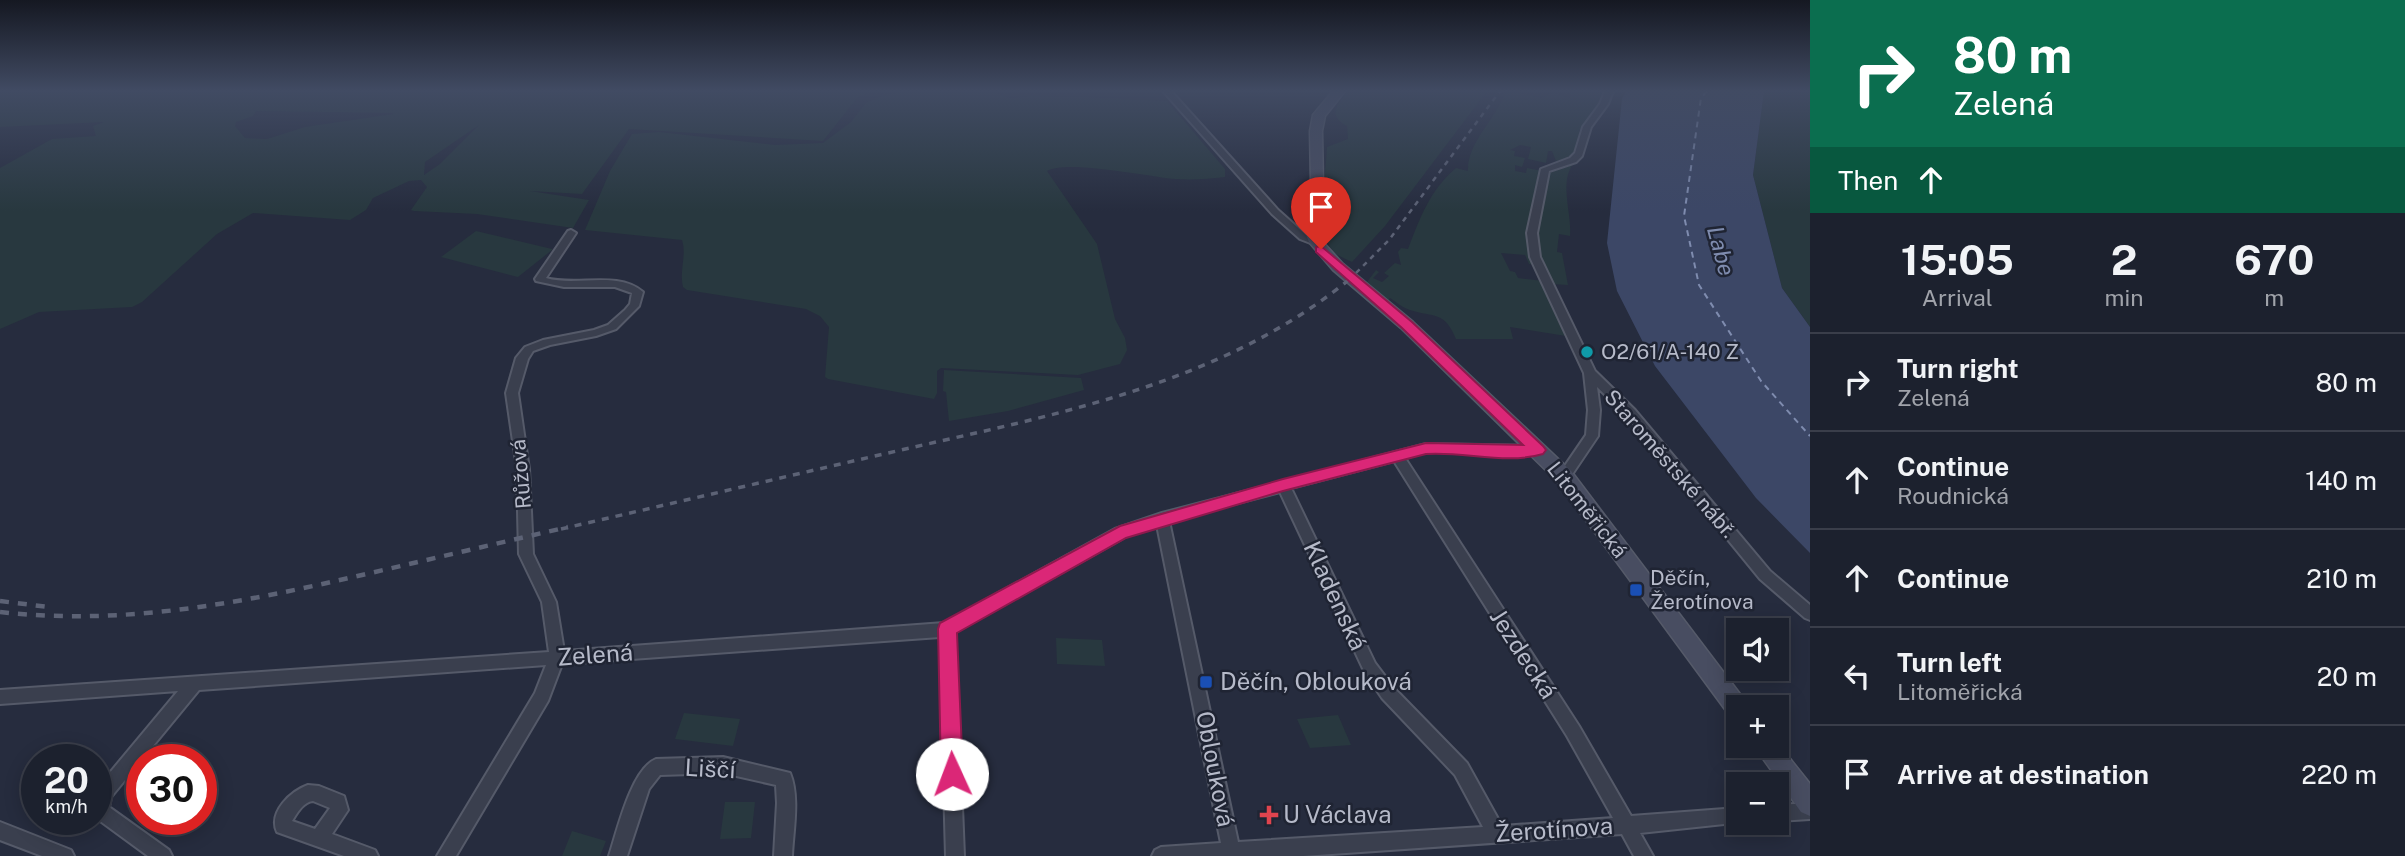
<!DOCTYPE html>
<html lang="en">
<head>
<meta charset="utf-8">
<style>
  body { margin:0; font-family:"Public Sans",sans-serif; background:#252936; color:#f1f3f6; height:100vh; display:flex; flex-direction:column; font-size:26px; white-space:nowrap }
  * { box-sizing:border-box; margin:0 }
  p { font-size:23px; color:#a0a3aa }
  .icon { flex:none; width:38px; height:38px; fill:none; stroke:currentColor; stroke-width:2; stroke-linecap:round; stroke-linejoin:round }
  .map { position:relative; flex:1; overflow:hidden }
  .side { display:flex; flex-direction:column; background:#1c212e; width:595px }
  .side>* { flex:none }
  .top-card { background:#0b6e4f; color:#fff; overflow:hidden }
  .controls { position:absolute; left:1726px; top:618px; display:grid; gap:14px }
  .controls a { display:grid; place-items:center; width:63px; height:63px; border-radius:0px; background:#1c212e; box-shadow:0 4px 18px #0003,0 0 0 2px #3a3e4a; font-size:35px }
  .speed { position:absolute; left:21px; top:744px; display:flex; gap:14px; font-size:35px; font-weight:700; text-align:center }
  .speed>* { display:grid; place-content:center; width:91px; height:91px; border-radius:50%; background:#1c212e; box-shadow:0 4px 18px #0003,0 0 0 2px #3a3e4a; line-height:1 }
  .speed small { font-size:18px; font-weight:400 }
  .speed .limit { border:10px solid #d22; background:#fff; color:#111 }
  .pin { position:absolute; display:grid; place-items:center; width:60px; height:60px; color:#fff; margin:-72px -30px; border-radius:50% 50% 50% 0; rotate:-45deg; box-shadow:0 0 7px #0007 }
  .pin .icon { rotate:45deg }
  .me { position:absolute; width:77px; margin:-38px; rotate:358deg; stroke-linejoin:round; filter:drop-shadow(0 0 5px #0008) }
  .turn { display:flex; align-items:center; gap:24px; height:147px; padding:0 28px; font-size:32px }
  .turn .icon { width:91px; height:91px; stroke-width:2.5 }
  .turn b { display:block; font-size:49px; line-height:60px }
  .then { display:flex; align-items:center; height:66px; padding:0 28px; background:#0003; gap:14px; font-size:26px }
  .eta { display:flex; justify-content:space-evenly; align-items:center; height:119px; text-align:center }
  .eta b { font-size:42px; font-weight:700; line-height:49px }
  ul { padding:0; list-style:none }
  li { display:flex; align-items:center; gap:21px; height:98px; padding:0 28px; border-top:2px solid #3a3e4a }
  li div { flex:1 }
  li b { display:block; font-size:26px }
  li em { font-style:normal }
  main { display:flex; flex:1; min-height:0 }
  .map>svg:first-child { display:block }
  .green { fill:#28383f; fill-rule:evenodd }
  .water { fill:#3c4766 }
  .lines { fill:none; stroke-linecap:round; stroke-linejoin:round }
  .ferry { stroke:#7f8caf; stroke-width:2; stroke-dasharray:6 5; stroke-linecap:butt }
  .street-casing { stroke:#555a69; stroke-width:4 }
  .secondary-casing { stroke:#555a69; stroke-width:3 }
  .street { fill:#3a3f4e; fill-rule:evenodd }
  .secondary { fill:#484d61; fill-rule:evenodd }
  .rail-far2 { stroke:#5c6275; stroke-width:2.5; stroke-dasharray:5 5; stroke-linecap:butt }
  .rail-far1 { stroke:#5c6275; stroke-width:3.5; stroke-dasharray:7 7; stroke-linecap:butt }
  .rail { stroke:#5c6275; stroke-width:4.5; stroke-dasharray:9 9; stroke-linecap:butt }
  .route { fill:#db2777; stroke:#8e194d; stroke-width:2 }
  .culture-dot { fill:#0f9aa8; stroke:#1f2433; stroke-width:2.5 }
  .transit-dot { fill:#1a4fb4; stroke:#1f2433; stroke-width:2.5 }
  .health-dot { fill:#e0444e; stroke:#1f2433; stroke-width:2.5 }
  .labels { text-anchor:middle; stroke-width:5; stroke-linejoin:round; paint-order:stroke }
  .poi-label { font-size:21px; fill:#b6bac9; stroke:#1f2433; text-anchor:start }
  .street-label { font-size:21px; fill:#b6bac9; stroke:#1f2433 }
  .water-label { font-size:23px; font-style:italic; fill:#7f8caf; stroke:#1f2433 }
  .near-street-label { font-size:24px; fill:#b6bac9; stroke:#1f2433 }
  .near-poi-label { font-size:24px; fill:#b6bac9; stroke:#1f2433; text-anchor:start }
</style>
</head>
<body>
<main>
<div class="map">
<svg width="1810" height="856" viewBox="0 0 1810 856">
  <rect width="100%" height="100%" fill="#262c3e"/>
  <path class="green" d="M0,91h872l-15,7 -34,43 -194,-12 -47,65 -52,-3 59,9 -16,28 -96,-14 -63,-3 -3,-1 16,-23 -6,-7 -12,1 -36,17 -7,12 -16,10 -97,-7 -36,21 -75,68 -10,5 -93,5 -39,17v-161l52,-29 44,-3 -3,-10 11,-4 -104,5zM256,111l136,2 1,1 -88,13 -38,12 -22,-1 -10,-12 1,-4 17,-6zM479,125l-39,39 -16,11 1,-13z
    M1348,91l91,2 -7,-2h55l-102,135 -33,36c-6,-3 -15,-6 -19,-11 -18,-22 -7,-76 -6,-104l21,-8 -1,-13c-20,-11 -10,-21 1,-35z
    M1509,91l33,7 11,-5 17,5 1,-7h35l-2,7 -25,33 3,9 -7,17 -19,4 -4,-10h-4l-2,12 -18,-4 3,-12 -11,-2 -10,5 5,1 -1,5 11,2 -3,9 -7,-2v6l11,2 1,-5 15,3 -16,66 2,1 10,27 -9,-1 -4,-9 -24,-2 9,18 5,1 3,6 26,3 22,55 -56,-9 3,12h-57c-12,-29 -22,-21 -46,-29 -7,-2 -14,-8 -20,-12l-2,3 -21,-19 9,-12 3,2 -6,6 9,4 7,-6 -5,-3 11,-10 6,2 -3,-13 3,-4 7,1c12,-31 22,-59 48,-81l12,3c-1,-28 27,-51 36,-76z
    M1764,91h46v236l-28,-39 -29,-113z
    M904,92h89l19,7 17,-3 52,1 86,4 58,68v8c-16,2 -33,3 -49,2 -26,-2 -110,-20 -129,-8l50,73 18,75 10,19 2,12 -7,14 -42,11 -137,-7 -4,3v22l-3,6 -106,-20 -3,-2 4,-50 -9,-11 -14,-7 -119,-19 -4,-3c-4,-16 4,-32 -1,-47l-97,-10 25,-59 22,-37 27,-2 116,13 48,-2 28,-21 15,-19 18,-8z
    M1573,164c-14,20 -1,48 -3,72l-11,-2 -2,18 5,1 6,32 -16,-1 -17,-44 14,-69z
    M476,231l76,18v1l-34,27 -77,-20z
    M944,370l137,8 3,12 -76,21 -59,10 -3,-29 -3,-1z
    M1056,638l46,2 3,26 -48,-2z
    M684,713l56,6 -7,27 -58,-7z
    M1338,715l13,30 -41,3 -13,-29z
    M725,802h30l-4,36 -31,1z
    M572,831l34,10 -6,15h-38z"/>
  <path class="water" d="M1626,91h138l-11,84 29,113 28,39v226l-54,-55 -101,-132 -38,-75 -10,-48 15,-144z"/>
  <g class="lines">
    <path class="ferry" d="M1707,91l-6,7 -17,118 15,69 62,96 49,55"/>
    <defs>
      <path id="street" d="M1163,91h8l107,119 28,25 13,5v4h-6l-13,-5 -28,-25z
        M1605,91h8l-5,13 -17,23 -9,29 -6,6 -27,9 -12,62 3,24 55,114 40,39 135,161 40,34v15l-5,-2 -45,-39 -133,-163 -30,-29 3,23 -2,26 -29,43h-10l-1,-3 28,-41 2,-25 -4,-37 -54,-116 -3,-24 14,-64 29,-11 5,-5 8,-26 17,-23z
        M571,230l5,3 -30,45c31,9 71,-8 97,14l-4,14 -23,23 -20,7 -46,9 -17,6 -5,8 -10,34 11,76 4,85 23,48 8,49 380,-28 171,-94 47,-16 264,-69 112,2 6,4 -6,4 -98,-2h-14l-21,6 174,268 52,90 107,-8v14h5l-103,11 13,23h-19l-12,-22 -319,22h-151l3,-6 6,-3 60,-4 -64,-318 -32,12 -170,95 9,224h-18l-6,-219 -378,27 -14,37 -92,155h-19l98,-163 11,-28 -347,25 -88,107 -2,10 60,43 3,6h-24l-52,-38 2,-31 80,-96 -178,13v-14l549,-38 -7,-50 -23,-48 -2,-85 -11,-76 10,-35 9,-11 18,-7 51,-10 14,-5 17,-15 5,-6 2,-11 -17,-6h-51l-28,-6 -1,-2 33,-48zM1394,461l173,275 46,82 -111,8 -35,-63 -73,-75 -19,-25 -84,-175zM1280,492l85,181 17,25 73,77 28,52 -245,15 -69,-321z
        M723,757l67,16c10,24 3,58 2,83h-18l3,-53 -1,-18 -53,-12 -63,2 -11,14 -22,67h-18c8,-24 22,-87 47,-97z
        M308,785l11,1 25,10 4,14 -16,24 43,16 3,6h-34l-67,-24c-9,-20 14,-41 31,-47zM313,801l17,7 -15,21 -23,-8c5,-8 11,-19 21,-20z
        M1810,803v16l-34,2v-16z
        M0,822l71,28 3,6h-32l-42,-16z"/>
      <path id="secondary" d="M1333,91h12l-20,25 -3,15 1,52 -9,37 8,21 21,23 70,58 158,149 175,231 2,5h-10v12l-8,-3 -173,-235 -156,-153 -68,-58 -24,-28 -9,-22 11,-37 -1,-52 3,-16z
        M1776,741l34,43v32l-9,-4 -47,-66h22z"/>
    </defs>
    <use href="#street" class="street-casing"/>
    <use href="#secondary" class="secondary-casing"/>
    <use href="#street" class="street"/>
    <use href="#secondary" class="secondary"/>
    <path class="rail-far2" d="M1349,280l40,-40 111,-149"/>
    <path class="rail-far1" d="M561,529c113,-26 227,-53 340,-79 157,-36 323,-67 450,-172"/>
    <path class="rail" d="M0,601l48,6
      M0,612c124,14 241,-9 362,-37 69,-16 137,-32 206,-48"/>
  </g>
  <linearGradient id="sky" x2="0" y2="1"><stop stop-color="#151822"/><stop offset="0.43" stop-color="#414b63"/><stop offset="1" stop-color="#414b63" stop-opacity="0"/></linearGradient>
  <rect width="1810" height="211" fill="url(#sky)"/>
  <path class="route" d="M1321,246l91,76 131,124 3,4 -3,4c-37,11 -79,-3 -117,0l-143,37 -157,47 -169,95 6,141 -3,7 -8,3 -8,-3 -3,-7 -3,-145 2,-6 180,-97 163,-47 143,-36 97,2 -121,-117 -86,-76v-5z"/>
  <circle class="culture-dot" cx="1587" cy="352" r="7"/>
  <g class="transit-dot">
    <rect x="1629" y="583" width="14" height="14" rx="3.5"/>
    <rect x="1199" y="675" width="14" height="14" rx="3.5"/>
  </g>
  <path class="health-dot" d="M1265.5 804.5h7v7h7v7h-7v7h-7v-7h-7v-7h7z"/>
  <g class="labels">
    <g class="poi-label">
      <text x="1601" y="359">O2/61/A-140 Z</text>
      <text x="1650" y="585">Děčín,<tspan x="1650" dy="24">Žerotínova</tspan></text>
    </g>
    <g class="street-label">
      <text transform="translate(1670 464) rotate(49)" y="7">Staroměstské nábř.</text>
      <text transform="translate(521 474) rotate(-95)" y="7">Růžová</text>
      <text transform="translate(1587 510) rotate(52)" y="7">Litoměřická</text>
    </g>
    <g class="water-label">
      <text transform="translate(1721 251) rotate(75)" y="8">Labe</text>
    </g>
    <g class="near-street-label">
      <text transform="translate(1335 596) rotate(65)" y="8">Kladenská</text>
      <text transform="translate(1523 654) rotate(57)" y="8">Jezdecká</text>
      <text transform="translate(595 655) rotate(-4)" y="8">Zelená</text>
      <text transform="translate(710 769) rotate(3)" y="8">Liščí</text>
      <text transform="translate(1215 769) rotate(79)" y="8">Oblouková</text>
      <text transform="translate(1554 830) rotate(-4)" y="8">Žerotínova</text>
    </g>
    <g class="near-poi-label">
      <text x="1220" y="690">Děčín, Oblouková</text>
      <text x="1283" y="823">U Václava</text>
    </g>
  </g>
</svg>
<div class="controls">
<a><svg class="icon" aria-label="sound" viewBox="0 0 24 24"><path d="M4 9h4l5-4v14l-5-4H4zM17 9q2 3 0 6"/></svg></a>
<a>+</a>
<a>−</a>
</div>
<div class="speed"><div>20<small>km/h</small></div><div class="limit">30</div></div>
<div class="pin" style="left:1321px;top:249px;background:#d93025"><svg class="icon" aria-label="arrive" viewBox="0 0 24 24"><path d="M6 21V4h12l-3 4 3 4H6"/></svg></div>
<svg class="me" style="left:952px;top:774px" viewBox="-20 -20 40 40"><circle r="19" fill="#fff"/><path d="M0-13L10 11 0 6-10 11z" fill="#db2777"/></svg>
</div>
<section class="side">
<div class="top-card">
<div class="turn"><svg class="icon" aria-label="right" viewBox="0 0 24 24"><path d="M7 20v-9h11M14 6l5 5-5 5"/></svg><div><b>80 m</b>Zelená</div></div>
<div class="then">Then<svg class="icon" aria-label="ahead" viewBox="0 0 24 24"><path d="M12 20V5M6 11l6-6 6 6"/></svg></div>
</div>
<div class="eta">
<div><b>15:05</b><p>Arrival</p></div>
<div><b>2</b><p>min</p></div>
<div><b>670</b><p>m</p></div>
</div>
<ul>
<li><svg class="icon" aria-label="right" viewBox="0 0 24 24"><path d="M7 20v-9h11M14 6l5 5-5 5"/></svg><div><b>Turn right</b><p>Zelená</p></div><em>80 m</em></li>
<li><svg class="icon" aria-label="ahead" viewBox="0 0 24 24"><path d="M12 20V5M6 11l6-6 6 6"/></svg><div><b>Continue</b><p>Roudnická</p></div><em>140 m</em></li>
<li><svg class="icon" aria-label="ahead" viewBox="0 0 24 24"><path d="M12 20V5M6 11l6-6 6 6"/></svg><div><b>Continue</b></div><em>210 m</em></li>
<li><svg class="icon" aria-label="left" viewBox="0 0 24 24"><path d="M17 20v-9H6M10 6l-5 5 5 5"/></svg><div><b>Turn left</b><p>Litoměřická</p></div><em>20 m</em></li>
<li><svg class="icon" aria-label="arrive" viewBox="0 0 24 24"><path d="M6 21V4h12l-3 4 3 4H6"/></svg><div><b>Arrive at destination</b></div><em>220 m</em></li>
</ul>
</section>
</main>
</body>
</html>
